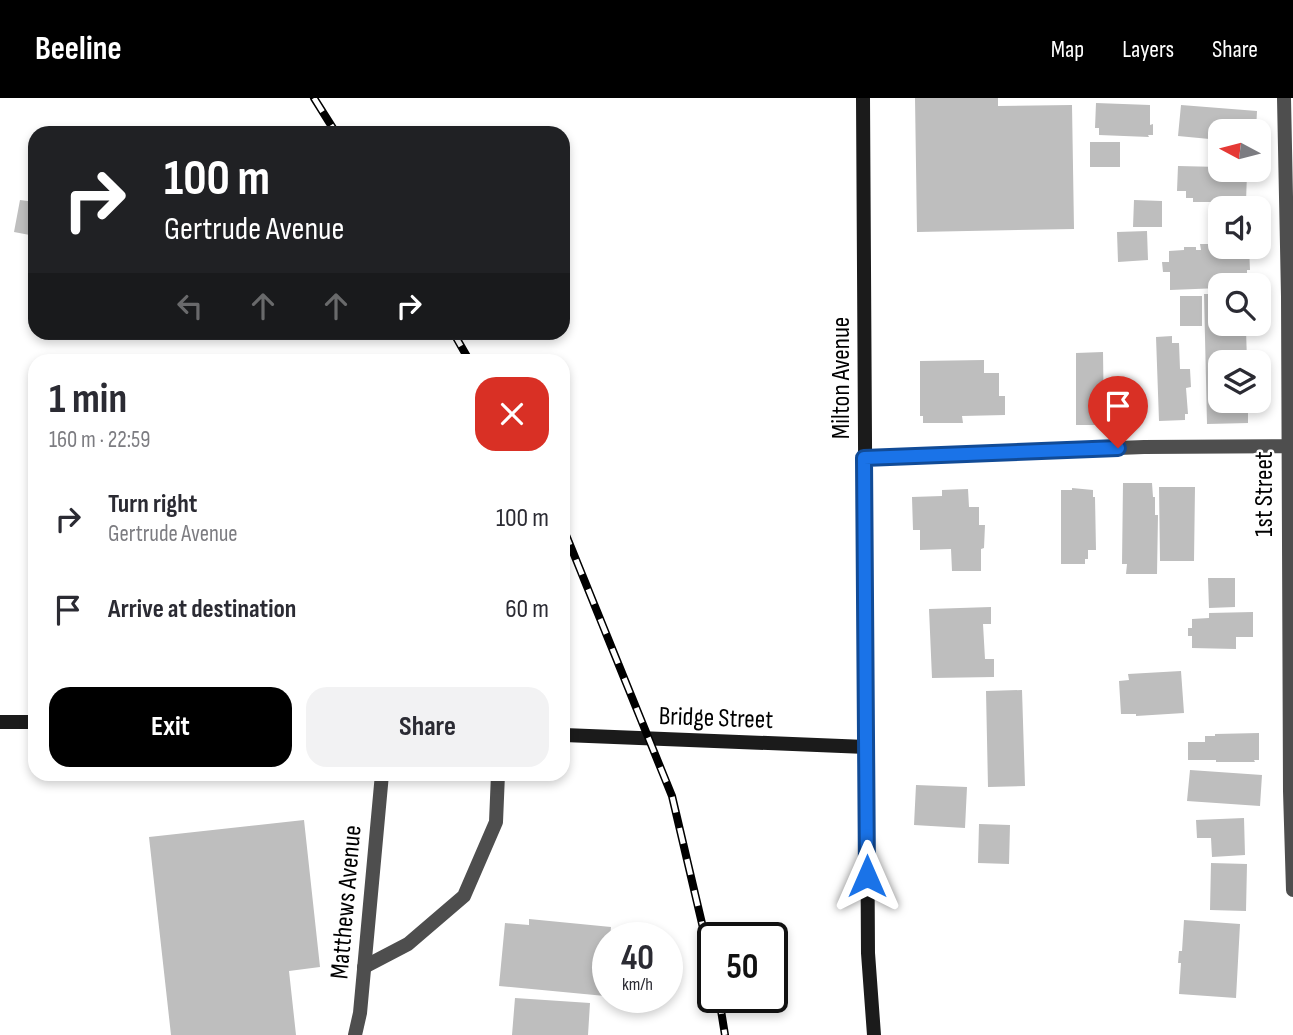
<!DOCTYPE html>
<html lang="en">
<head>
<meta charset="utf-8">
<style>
  body { margin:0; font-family:"Sofia Sans Condensed",sans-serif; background:#f2f2f3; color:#2b2b33; height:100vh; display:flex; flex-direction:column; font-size:26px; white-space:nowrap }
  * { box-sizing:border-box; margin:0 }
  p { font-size:23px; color:#7c7c81 }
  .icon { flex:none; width:38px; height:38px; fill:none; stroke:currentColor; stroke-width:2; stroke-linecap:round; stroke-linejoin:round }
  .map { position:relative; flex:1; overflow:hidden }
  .side { position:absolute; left:28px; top:256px; width:542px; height:427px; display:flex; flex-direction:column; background:#fff; border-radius:21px; box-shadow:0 4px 10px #0003 }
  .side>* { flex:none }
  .top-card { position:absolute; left:28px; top:28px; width:542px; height:214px; border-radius:21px; box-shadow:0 4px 10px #0003; background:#202124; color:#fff; overflow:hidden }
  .needle { width:46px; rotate:277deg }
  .fabs { position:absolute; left:1208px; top:21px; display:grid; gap:14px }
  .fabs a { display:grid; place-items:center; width:63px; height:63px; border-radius:14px; background:#fff; box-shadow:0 4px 10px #0003; font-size:35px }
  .speed { position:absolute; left:592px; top:824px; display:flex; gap:14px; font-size:35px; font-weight:700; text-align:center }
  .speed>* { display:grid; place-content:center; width:91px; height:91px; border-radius:50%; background:#fff; box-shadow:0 4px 10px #0003; line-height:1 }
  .speed small { font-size:18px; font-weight:400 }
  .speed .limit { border:4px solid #111; border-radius:10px; background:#fff; color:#111 }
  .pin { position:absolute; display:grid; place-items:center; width:60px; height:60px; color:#fff; margin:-72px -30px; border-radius:50% 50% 50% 0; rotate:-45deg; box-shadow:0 0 7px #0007 }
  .pin .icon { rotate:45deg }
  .me { position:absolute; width:77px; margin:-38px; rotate:0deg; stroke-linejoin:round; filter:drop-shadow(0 0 5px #0008) }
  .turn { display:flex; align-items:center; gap:24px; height:147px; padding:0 21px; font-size:32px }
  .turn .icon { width:91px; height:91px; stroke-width:2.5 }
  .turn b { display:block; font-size:49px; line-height:60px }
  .lanes { display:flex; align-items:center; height:66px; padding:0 21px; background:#0003; justify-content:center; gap:35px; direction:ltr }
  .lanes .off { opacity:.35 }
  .round { display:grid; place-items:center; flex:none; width:74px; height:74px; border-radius:21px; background:#f2f2f3 }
  .head { display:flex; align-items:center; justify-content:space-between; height:119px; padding:0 21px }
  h1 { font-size:42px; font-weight:700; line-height:52px }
  .button { display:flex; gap:14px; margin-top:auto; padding:14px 21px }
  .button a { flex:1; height:80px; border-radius:21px; background:#000; color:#fff; font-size:28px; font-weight:700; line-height:80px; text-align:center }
  .button a+a { background:#f2f2f3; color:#2b2b33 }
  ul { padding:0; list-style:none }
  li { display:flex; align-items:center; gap:21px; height:91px; padding:0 21px }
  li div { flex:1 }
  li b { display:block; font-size:26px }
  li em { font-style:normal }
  header { display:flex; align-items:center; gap:42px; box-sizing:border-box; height:98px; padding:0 35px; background:#000; color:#fff }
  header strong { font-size:33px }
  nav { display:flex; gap:38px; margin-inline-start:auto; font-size:24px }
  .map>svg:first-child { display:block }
  .building { fill:#bebebe }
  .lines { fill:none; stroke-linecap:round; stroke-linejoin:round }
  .lane { stroke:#4e4e4e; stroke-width:14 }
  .street { stroke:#4e4e4e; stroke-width:14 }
  .secondary { stroke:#1b1b1b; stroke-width:14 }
  .rail-casing { stroke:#000; stroke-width:8 }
  .rail { stroke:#fff; stroke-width:5; stroke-dasharray:16; stroke-linecap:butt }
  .route-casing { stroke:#114b97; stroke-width:18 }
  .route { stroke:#1a73e8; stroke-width:12 }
  .labels { text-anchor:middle; stroke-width:5; stroke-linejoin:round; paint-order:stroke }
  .street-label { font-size:26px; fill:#000; stroke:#fff }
</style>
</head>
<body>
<header>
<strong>Beeline</strong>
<nav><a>Map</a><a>Layers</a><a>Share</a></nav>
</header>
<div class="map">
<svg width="1293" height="937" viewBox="0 0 1293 937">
  <rect width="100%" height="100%" fill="#fff"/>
  <path class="building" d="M915,0h83v8l74,-1 2,124 -157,3z
    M1096,5l54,2v20l3,-1v11h-5l1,2 -50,-2v-7h-4z
    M1181,7l76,6 -1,20h-36v9l-42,-4z
    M1090,44h30v25h-30z
    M1178,68l42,1v3h18v3h9l-1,29h-53v-4h-7v-7h-9z
    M20,102l15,2v34l-21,-4z
    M1134,102l28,1v26h-29z
    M1147,133l1,29 -30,2 -1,-30z
    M1200,146h20v3h29l1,23h-3v15h-27v3l-50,2v-18h-7l-1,-10h7v-11l15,-1v-3h12v3h5z
    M1204,196h16v30h31v4l-5,1 1,33h-27v39h28v22l-41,1z
    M1180,198h22v30h-22z
    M1172,238v7h7l1,26h10l1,18 -5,1 2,26h-3v6l-26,1 -3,-84z
    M1103,254l1,73h-28v-72z
    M984,262v13h15v23h6v19l-43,1 1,7h-40v-7h-3v-55z
    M1123,385h29l1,14h2v18h3l-1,59h-31l1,-10h-5z
    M1159,389h36l-1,74h-34z
    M1072,390l21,2v7h2l1,53h-8v9h-3v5h-24v-74h11z
    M968,391l1,18h10v18h6l-1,23 -3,1v22h-29l-1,-22 -31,1v-20h-7l-1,-33 30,-1v-6z
    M1208,480h27v29l-26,1z
    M991,509v17h-8l2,35h9v18l-62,1 -3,-69z
    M1253,514v25h-17v12l-44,-1v-12h-4v-8h4v-9l17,-1v-5z
    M1181,573l3,42 -48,3v-2h-15l-2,-33 10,-1 -1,-6z
    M1022,592l3,96 -37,1 -2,-96z
    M1259,635v27h-5l1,2h-39v-2h-28v-18h17v-6h10v-2z
    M1190,672l72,5 -2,31 -73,-5z
    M916,687l51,2 -2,41 -51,-3z
    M1244,720l1,37 -33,2 -1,-19h-14l-1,-18z
    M304,722l16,147 -31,4 7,64h-125l-22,-198z
    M979,726l31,1 -1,39 -31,-1z
    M1211,765l36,1 -1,47 -36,-1z
    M529,821l82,8 -1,11h-3v43h-1l-1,15 -106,-10 6,-63 24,2z
    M1184,822l56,4 -4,74 -57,-4 2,-31h-3l1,-12h3z
    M515,900l75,5 -2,32h-76z"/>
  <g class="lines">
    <path class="lane" d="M364,869l44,-23 56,-48 32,-74 2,-48"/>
    <path class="street" d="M1284,0l4,198 2,495 3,99
      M864,360l280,-11 149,-1
      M355,937l5,-22 22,-239"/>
    <path class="secondary" d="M863,0l5,855 6,82
      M0,624h35
      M564,637l302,12"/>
    <defs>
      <path id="rail" d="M314,0l22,35
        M453,234l16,28
        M564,432l108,266 40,170
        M719,900l6,37"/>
    </defs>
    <use href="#rail" class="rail-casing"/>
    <use href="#rail" class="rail"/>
  </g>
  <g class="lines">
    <defs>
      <path id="route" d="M867,778l-3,-418 254,-10"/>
    </defs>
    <use href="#route" class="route-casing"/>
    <use href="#route" class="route"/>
  </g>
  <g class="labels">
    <g class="street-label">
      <text transform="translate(840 280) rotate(-90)" y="9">Milton Avenue</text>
      <text transform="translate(1263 396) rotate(-90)" y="9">1st Street</text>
      <text transform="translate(716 619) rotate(2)" y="9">Bridge Street</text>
      <text transform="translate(345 804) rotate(-85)" y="9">Matthews Avenue</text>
    </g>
  </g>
</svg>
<div class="fabs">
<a><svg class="needle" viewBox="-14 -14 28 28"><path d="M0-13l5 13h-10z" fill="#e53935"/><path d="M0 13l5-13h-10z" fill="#7c7c81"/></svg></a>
<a><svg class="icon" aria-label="sound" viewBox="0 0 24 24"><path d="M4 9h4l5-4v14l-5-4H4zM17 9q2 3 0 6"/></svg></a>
<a><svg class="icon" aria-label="search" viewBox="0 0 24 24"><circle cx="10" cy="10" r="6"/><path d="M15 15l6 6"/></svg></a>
<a><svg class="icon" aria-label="layers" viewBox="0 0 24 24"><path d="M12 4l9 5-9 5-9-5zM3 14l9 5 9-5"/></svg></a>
</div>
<div class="speed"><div>40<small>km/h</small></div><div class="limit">50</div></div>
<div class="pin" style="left:1118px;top:350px;background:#d93025"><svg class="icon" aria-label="arrive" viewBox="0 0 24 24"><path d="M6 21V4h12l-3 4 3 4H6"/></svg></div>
<svg class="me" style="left:867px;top:778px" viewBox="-20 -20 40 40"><path d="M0-17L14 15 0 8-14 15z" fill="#1a73e8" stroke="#fff" stroke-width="4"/></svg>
<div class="top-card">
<div class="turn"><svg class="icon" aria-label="right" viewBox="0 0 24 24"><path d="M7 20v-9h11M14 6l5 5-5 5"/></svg><div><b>100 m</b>Gertrude Avenue</div></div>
<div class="lanes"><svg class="icon off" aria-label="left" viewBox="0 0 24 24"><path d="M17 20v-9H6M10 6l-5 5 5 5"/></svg><svg class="icon off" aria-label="ahead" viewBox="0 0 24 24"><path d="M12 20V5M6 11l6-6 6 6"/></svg><svg class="icon off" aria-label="ahead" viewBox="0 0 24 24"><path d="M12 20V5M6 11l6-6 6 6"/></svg><svg class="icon" aria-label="right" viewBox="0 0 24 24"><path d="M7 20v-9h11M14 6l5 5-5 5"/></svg></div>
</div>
<section class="side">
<div class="head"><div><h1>1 min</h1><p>160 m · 22:59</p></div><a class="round" style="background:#d93025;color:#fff"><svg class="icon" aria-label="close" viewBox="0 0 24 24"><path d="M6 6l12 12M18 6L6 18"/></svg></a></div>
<ul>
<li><svg class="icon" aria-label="right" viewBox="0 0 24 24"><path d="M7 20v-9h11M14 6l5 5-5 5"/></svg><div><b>Turn right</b><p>Gertrude Avenue</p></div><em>100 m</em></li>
<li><svg class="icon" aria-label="arrive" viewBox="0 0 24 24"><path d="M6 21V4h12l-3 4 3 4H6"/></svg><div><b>Arrive at destination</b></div><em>60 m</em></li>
</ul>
<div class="button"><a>Exit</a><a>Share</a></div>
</section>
</div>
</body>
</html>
